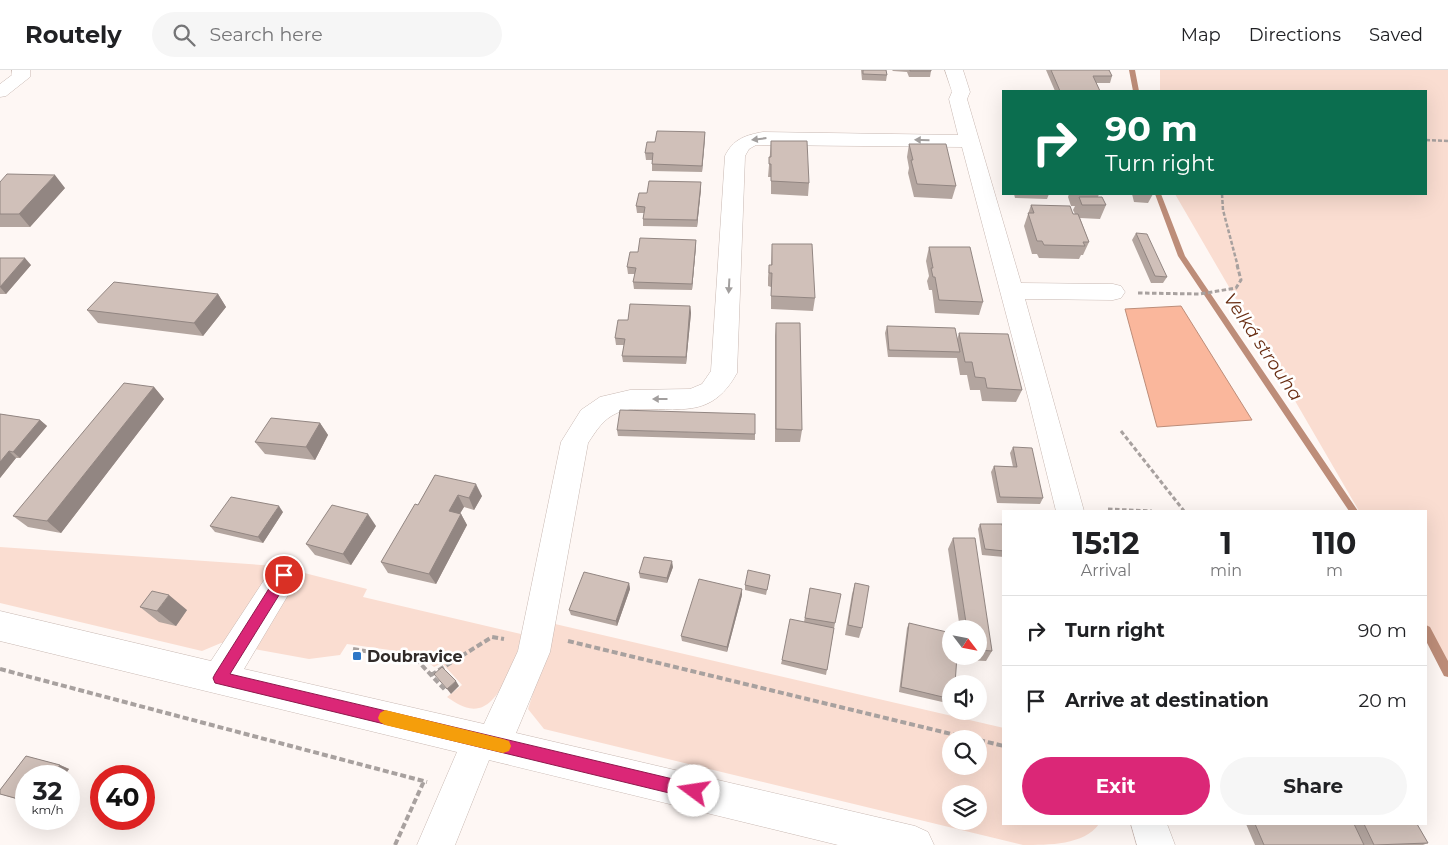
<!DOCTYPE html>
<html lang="en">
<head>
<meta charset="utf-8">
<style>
  body { margin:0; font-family:Montserrat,sans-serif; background:#f6f6f6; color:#202124; height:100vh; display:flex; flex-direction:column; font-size:19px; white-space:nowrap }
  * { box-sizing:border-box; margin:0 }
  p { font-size:16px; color:#757577 }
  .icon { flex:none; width:28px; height:28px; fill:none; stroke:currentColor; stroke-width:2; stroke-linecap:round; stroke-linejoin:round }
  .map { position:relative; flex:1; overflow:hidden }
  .side { position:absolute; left:1002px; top:440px; width:425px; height:315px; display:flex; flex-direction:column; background:#fff; border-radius:0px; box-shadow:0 5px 20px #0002 }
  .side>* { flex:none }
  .top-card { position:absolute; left:1002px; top:20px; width:425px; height:105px; border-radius:0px; box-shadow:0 5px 20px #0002; background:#0b6e4f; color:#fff; overflow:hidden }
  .needle { width:32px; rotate:122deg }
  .controls { position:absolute; left:942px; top:550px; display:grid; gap:10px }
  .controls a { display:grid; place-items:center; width:45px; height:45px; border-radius:50%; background:#fff; box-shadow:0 5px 20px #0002; font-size:25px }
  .speed { position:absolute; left:15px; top:695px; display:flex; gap:10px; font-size:25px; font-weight:700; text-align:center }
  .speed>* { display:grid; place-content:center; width:65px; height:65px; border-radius:50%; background:#fff; box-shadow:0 5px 20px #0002; line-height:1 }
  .speed small { font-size:12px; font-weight:400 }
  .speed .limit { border:8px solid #d22; background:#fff; color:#111 }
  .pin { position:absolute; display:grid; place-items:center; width:42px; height:42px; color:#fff; margin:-21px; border:2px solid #fff; border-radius:50%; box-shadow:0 1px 5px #0007 }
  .me { position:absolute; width:55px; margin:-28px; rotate:284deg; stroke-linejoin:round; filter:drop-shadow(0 0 4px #0008) }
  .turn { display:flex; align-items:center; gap:18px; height:105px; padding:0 20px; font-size:22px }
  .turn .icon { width:65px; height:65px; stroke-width:2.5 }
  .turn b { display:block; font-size:35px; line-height:42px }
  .eta { display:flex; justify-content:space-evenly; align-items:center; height:85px; text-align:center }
  .eta b { font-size:30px; font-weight:700; line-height:35px }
  .button { display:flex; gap:10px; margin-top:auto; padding:10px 20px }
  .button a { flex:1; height:58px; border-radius:30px; background:#db2777; color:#fff; font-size:20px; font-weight:700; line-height:58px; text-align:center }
  .button a+a { background:#f6f6f6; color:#202124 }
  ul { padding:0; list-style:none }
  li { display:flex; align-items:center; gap:15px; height:70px; padding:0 20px; border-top:1px solid #e0e0e0 }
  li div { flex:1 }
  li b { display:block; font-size:19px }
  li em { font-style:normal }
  header { display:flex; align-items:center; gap:30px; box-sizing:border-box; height:70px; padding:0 25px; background:#fff; border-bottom:1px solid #e0e0e0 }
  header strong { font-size:24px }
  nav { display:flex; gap:28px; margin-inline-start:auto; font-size:18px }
  .search { width:350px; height:45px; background:#f6f6f6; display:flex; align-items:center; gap:12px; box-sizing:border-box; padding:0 18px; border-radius:28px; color:#757577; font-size:19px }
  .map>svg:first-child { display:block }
  .green { fill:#faddd1; fill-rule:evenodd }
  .water { fill:#fab79c; stroke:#bd8d79 }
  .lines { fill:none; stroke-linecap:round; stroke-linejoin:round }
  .stream { fill:#bd8d79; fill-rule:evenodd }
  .minor-casing { stroke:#c8b8b2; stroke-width:1 }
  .path-far2 { stroke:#a8a19f; stroke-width:2.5; stroke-dasharray:4 2; stroke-linecap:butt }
  .path-far1 { stroke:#a8a19f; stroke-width:3; stroke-dasharray:4.5 2.5; stroke-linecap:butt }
  .path { stroke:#a8a19f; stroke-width:4; stroke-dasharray:6 3; stroke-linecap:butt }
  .minor { fill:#fff; fill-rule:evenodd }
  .wall { fill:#b3a59f }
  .shaded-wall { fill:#928682 }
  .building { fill:#d0c0b9; stroke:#928682 }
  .oneway { fill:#a29f9e }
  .route { fill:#db2777; stroke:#8e194d }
  .slow { fill:#f59e0b }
  .poi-dot { fill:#2d77c7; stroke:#fff; stroke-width:2 }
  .labels { text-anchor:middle; stroke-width:5; stroke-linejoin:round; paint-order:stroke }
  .poi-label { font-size:16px; font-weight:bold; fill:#302a28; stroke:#fff; text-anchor:start }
  .water-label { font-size:18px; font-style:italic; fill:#692e13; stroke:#fff }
</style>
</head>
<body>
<header>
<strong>Routely</strong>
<div class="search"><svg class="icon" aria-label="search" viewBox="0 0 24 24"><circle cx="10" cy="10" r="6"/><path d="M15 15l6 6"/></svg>Search here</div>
<nav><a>Map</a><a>Directions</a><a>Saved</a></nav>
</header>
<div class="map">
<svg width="1448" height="775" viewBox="0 0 1448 775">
  <rect width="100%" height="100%" fill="#fef7f4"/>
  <path class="green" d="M1160,0h288v594l-22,-37v-116h-67l-184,-317h251v-103h-266z
    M0,477l277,19 90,23 -4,8 158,37c-1,20 -21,70 -42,74 -12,3 -23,-5 -32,-11l15,-12 -20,-22 -8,4 -16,-13 -71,-10 -7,11 -31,4 -88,-16 -19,8 -202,-48z
    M555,554l449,104v96h95c-15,21 -50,21 -76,21l-479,-116 -16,-20zM951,669h28v27h-28zM951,724h28v27h-28z"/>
  <path class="water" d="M1181,236l71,114 -95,7 -32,-118z"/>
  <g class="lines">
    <path class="stream" d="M1129,0h6l4,21h-6z
      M1155,124h6l24,62 173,255h-9l-171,-255z
      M1426,555l4,2 18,34v16l-4,-1 -18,-35z"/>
    <defs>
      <path id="minor" d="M12,0h18v7l-24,19 -6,1v-13l12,-9z
        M945,0h18l7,22 -3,7 54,184 92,1 8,2 4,6 -4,6 -8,2 -88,-1 59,212h-28l-27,-110 -67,-254 -206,-2 -7,4 -4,7 -8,217c-24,43 -51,36 -94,36 -8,0 -18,0 -26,4 -14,6 -21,18 -29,30l-38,209 -34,81 399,93 13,6 6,13h-96l-349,-85 -34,85h-38l40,-93 -457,-111v-30l211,50 63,-96 11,-4 11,4 4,10 -56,94 240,55 34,-73 43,-209 20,-32 19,-13 30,-7 60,-1 12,-5 9,-13 14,-215c8,-17 21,-21 38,-24l195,3 -9,-36 3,-7z
        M1131,754h36l8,21h-38z"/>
    </defs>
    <use href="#minor" class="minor-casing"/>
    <path class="path-far2" d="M1426,70l22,1
      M1222,124l1,16 15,57"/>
    <path class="path-far1" d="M1138,223l62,1 36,-6 5,-8 -4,-15
      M1121,361l63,80
      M1108,439l44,2"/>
    <path class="path" d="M568,571l404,98
      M353,579l64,11 29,31
      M0,599l427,113
      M431,605l61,-38 12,2
      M979,670l25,6
      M395,775l29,-64"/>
    <use href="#minor" class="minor"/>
  </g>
  <path class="wall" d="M861,0h25l1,5 -1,6 -24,-1z
    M892,0h39v1l-1,6h-21l-2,-5 -14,-1z
    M1046,0h63l3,6 -2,7h-14l4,8h-45z
    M705,62l-3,40 -50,-1v-11h-6l-1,-7 10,-11z
    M771,71l38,42 -1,13 -37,-2v-17h-3z
    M909,74l47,42 -4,13 -38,-2 -6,-24 1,-5 -2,-11z
    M0,112l65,6 -35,39h-30z
    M701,112v7l-4,38 -54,-1v-7l1,-6h-7l-1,-7 11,-13z
    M1014,124h35l-2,5 -32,-1z
    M1069,124h30l-1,3 8,8 -6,14 -20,-1 9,24 -6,13h-2l-2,4 -40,-1 -2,-4h-5l-8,-28 7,-21 44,9 -2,-4 2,-4h-4l-3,-9z
    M1132,124h21l-5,9 -14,-1z
    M1136,163l31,44 -4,6h-12l-19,-43z
    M696,170v6l-4,44 -58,-1 -1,-7 2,-8h-7l-1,-7 11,-15z
    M772,174l43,54 -2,13 -42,-2v-22l-3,-1v-8l1,-13h2z
    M929,177l54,55 -4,13 -44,-2 -3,-23h-3l-2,-9 2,-5 -3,-15z
    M0,188l31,7 -25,29h-6z
    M218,224l8,13 -23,29 -105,-13 -11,-13z
    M690,236l1,7 -5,51 -63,-2 -1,-6 2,-11h-8l-1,-7 13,-18z
    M776,253l26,107 -2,12h-25v-106z
    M887,256l70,14 2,-7 63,57 -6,12 -34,-1 -2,-11h-10l-3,-15h-7l-3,-17 -69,-1 -3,-24z
    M154,317l10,12 -103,134 -33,-6 -15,-11z
    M0,344l40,6 7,6 -27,32h-4l-16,20z
    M320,353l8,12 -13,25 -50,-6 -10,-12z
    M617,360l138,4v6l-137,-4z
    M1013,377l30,51 -3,6 -43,-1 -6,-31 3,-6 19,1 -3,-14z
    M435,405l47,21 -8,14 -10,-3 -4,6 1,1 6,11 -31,59 -48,-11 -7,-11 37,-57z
    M283,442l-20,31 -48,-11 -5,-6z
    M1004,449v38l-22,-2 -4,-26 2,-5h22z
    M376,456l-25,39 -36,-10 -9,-11z
    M953,468l39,113 -6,10 -22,-1 -1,-4h16v-27h-19l-12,-80z
    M673,497l-6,16 -27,-5 -1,-5z
    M770,505l-4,20 -21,-5v-5z
    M629,513l1,6 -13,37 -46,-11 -2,-5z
    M855,513l7,45 -3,10 -14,-3 7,-41z
    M810,518l25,35 -9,52 -45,-11 1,-4 22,-38z
    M742,525l-15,57 -45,-11 -1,-5z
    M140,537l47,3 -11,16 -17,-4z
    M909,553l42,61v20l-52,-12 8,-64z
    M26,686l34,9 9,4 -5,7h-38v26l-26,-8v-4z
    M1246,754h171l11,19 -5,2h-168z"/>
  <path class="shaded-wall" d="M705,62v7l-3,33v-6z
    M55,105l10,13 -35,39 -11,-13z
    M701,112v7l-4,38v-7z
    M696,170v6l-4,44v-6z
    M25,188l6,7 -25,29 -6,-7z
    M218,224l8,13 -23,29 -9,-13z
    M690,236l1,7 -5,51v-7z
    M154,317l10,12 -103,134 -14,-12z
    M40,350l7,6 -27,32 -7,-6z
    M320,353l8,12 -13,25 -9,-13z
    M9,381l7,7 -16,20v-16z
    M476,414l6,12 -8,14 -5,-12z
    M458,425l6,12 -9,15 -6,-11z
    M279,436l4,6 -20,31 -5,-6z
    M368,444l8,12 -25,39 -8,-11z
    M461,444l6,11 -31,59 -7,-10z
    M672,491l1,6 -6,16v-5z
    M629,513l1,6 -13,37 -1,-5z
    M742,519v6l-15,57v-5z
    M169,525l18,15 -11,16 -19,-15z
    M456,611l3,5 -8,8 -4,-5z
    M60,695l9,4 -5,7h-12z"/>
  <path class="building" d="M863,0h23l1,5 -24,-1z
    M910,0h21v1h-21z
    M1051,0h58l3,6h-19l7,15h-40z
    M657,61l48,1 -3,34 -50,-2 1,-11h-8l2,-11h8z
    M771,71h36l2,42 -38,-2v-17h-2v-7h2z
    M909,74h37l10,42 -39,-2 -6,-24h2z
    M7,104l48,1 -36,39h-19v-32z
    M649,111l52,1 -4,38 -54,-1 2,-12 -9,-1 3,-13h8z
    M1079,127h23l4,8h-24z
    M1031,135l39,1 3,8h5l11,28h-6l2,4 -41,-1 -2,-4h-5l-9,-28h6z
    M1136,163l11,1 20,43 -12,-1z
    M640,168l56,2 -4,44 -59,-2 3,-14 -9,-1 3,-15h8z
    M772,174h40l3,54 -44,-2 1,-23h-3v-8h3z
    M929,177h41l13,55 -44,-2 -4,-23h-2l-2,-9h2z
    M0,188h25l-25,29z
    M114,212l104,12 -24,29 -107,-13z
    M630,234l60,2 -4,51 -64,-1 3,-17 -10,-1 3,-18h10z
    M776,253h24l2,107 -26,-1z
    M887,256l68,2 5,24 -71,-2z
    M959,263l49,1 14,56 -35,-2 -2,-10 -10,-1 -3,-15h-7z
    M124,313l30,4 -107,134 -34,-5z
    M620,340l135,4v20l-138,-4z
    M0,344l40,6 -27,32 -4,-1 -9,11z
    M271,348l49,5 -14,24 -51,-5z
    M1013,377l19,1 11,50 -43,-1 -6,-31 23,1z
    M435,405l41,9 -7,14 -11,-3 -9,16 12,3 -32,60 -48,-12 34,-58 3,1z
    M231,427l48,9 -21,31 -48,-11z
    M332,435l36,9 -25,40 -37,-10z
    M980,454h22l2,10v17l-19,-2z
    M953,468h22l17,113 -13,-1v-21h-12z
    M644,487l28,4 -5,17 -28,-5z
    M748,500l22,5 -3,15 -22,-5z
    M584,502l45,11 -13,38 -47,-11z
    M699,509l43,10 -15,58 -46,-11z
    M855,513l14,3 -7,42 -14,-3z
    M810,518l31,6 -6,29 -30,-5z
    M152,521l17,4 -12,16 -17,-4z
    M790,549l44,9 -7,42 -45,-10z
    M909,553l42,10v23h6l-2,28h-4v15l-50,-12z
    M442,597l14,14 -9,8 -13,-15z
    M26,686l34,9 -8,11h-26v25l-26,-7v-4z
    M1255,754h99l10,21h-100z
    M1364,754h53l11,19 -54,2z"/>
  <defs><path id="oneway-solid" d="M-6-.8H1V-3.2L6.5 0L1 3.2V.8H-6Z" transform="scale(1.25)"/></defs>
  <g class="oneway">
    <use href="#oneway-solid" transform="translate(759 69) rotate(173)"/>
    <use href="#oneway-solid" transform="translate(922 70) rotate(-179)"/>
    <use href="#oneway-solid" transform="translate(729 216) rotate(93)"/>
    <use href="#oneway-solid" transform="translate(660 329) rotate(-180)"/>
  </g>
  <path class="route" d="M284,500l5,1 2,4 -2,4 -59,95 464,110 5,2 2,5 -2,5 -5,3 -479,-116 -2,-5 2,-4 65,-103z"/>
  <path class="slow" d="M385,640l118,29 6,2 2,5 -2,5 -6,2 -118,-28 -5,-3 -2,-4 2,-5z"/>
  <rect class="poi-dot" x="352" y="581" width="10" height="10" rx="2.5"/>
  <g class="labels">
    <g class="poi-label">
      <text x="367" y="592">Doubravice</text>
    </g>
    <g class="water-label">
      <text transform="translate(1263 277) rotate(56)" y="6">Velká strouha</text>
    </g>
  </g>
</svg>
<div class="controls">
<a><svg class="needle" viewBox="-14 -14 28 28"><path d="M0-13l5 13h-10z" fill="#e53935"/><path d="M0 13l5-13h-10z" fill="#757577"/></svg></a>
<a><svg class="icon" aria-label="sound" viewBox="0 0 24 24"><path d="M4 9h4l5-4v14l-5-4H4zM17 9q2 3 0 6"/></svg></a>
<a><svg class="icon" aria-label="search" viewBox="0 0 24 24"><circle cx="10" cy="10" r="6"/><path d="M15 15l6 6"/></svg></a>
<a><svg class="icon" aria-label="layers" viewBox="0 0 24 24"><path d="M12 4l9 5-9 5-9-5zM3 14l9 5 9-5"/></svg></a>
</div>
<div class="speed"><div>32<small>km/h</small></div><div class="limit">40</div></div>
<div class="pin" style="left:284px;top:505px;background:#d93025"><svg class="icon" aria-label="arrive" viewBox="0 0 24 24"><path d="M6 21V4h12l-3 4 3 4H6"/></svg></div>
<svg class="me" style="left:694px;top:721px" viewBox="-20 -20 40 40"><circle r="19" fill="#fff"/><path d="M0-13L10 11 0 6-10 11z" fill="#db2777"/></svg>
<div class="top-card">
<div class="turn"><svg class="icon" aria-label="right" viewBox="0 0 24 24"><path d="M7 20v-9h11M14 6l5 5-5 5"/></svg><div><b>90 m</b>Turn right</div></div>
</div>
<section class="side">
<div class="eta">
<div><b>15:12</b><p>Arrival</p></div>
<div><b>1</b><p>min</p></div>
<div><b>110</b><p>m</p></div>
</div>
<ul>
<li><svg class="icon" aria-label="right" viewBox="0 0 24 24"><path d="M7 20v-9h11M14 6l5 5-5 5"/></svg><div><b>Turn right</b></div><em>90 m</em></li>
<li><svg class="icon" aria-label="arrive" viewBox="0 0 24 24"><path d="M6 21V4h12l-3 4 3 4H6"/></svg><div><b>Arrive at destination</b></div><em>20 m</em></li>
</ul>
<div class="button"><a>Exit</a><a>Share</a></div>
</section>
</div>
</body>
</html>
